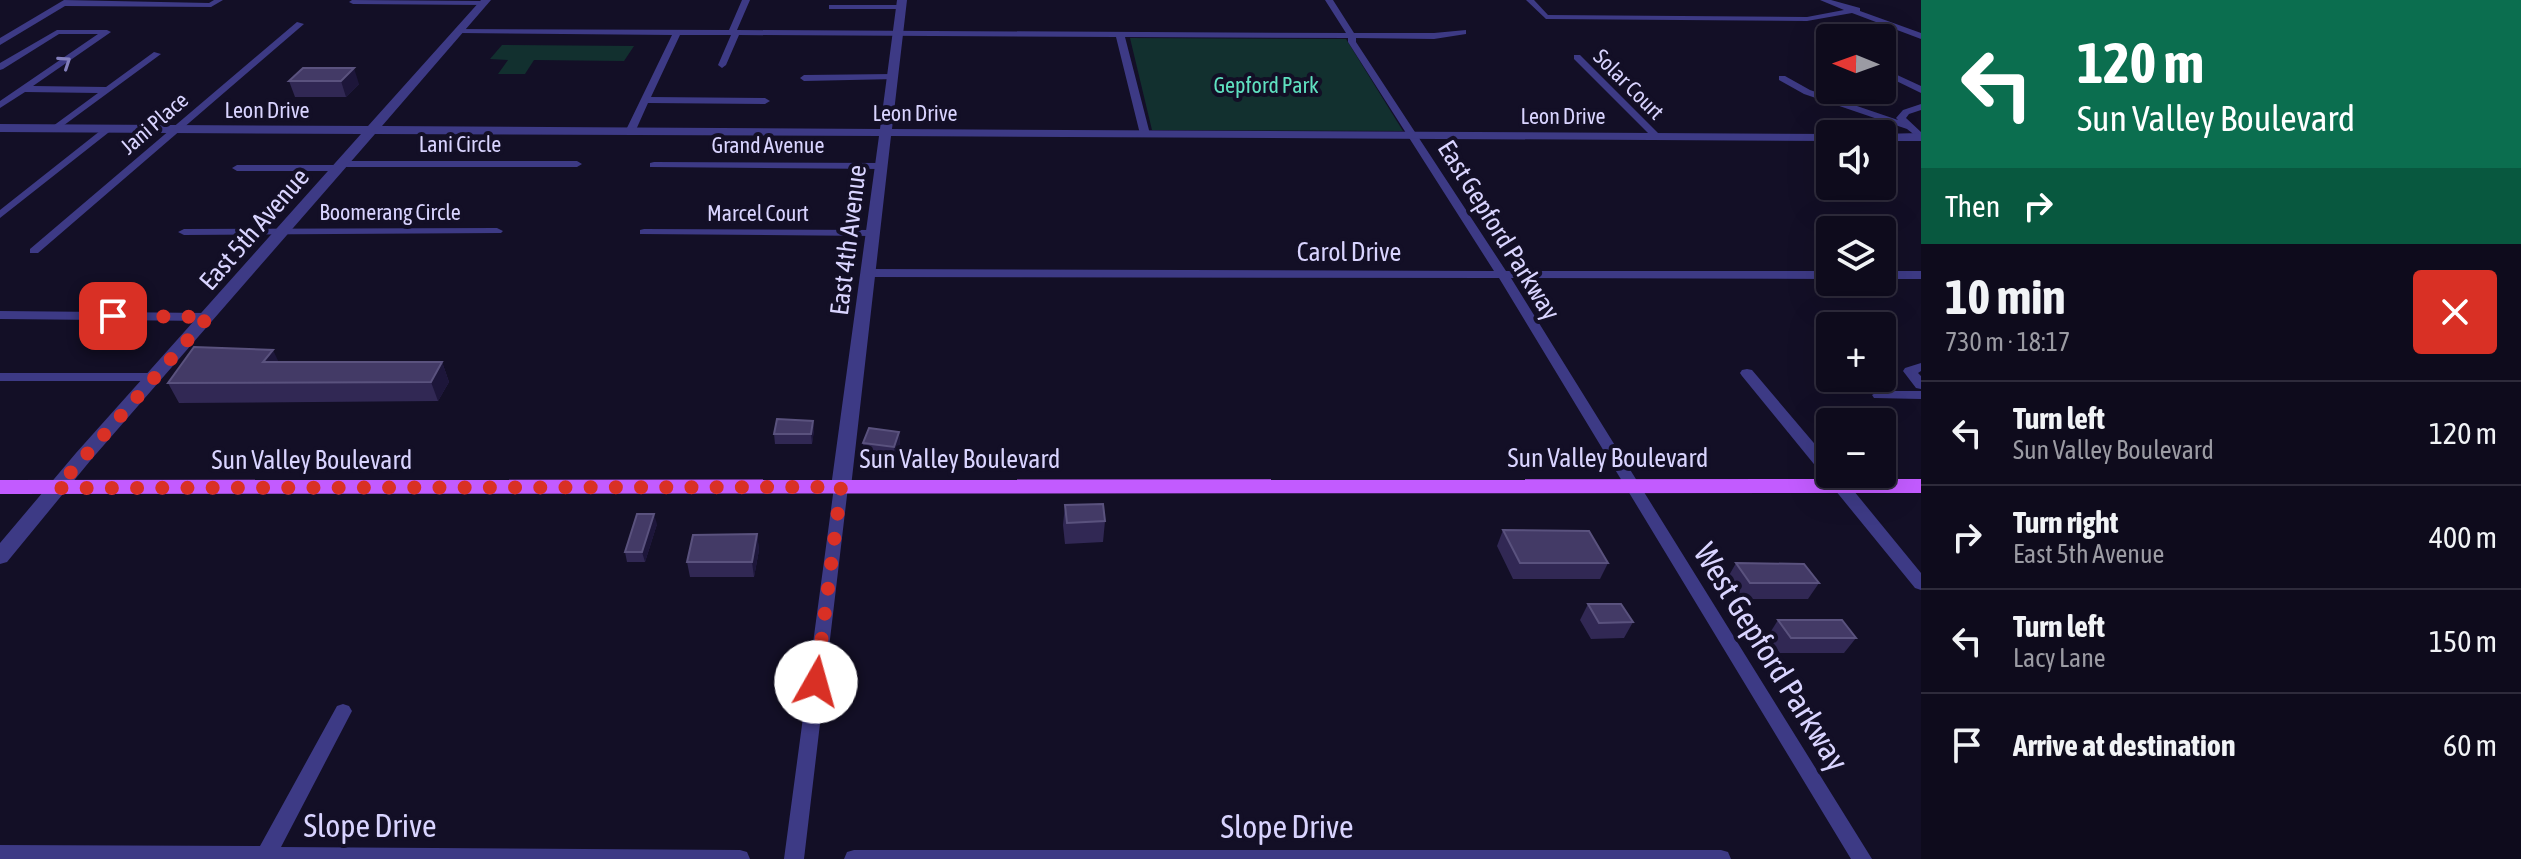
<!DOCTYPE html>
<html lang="en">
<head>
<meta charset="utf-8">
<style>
  body { margin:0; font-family:"Asap Condensed",sans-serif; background:#1c1929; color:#f1f3f6; height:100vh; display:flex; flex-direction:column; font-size:30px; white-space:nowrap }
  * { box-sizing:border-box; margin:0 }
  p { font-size:26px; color:#9b9ba3 }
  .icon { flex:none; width:44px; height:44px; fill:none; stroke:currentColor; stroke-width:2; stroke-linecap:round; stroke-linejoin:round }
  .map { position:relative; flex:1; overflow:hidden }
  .details { display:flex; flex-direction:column; background:#0e0b1c; width:600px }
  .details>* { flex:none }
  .banner { background:#0b6e4f; color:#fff; overflow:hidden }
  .needle { width:52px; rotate:271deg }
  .tools { position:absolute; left:1816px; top:24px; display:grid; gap:16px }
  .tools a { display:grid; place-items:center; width:80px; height:80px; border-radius:8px; background:#0e0b1c; box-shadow:0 8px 32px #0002,0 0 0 2px #2e2b3b; font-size:40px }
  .pin { position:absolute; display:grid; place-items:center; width:68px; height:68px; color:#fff; margin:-34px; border-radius:16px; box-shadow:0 4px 12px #0006 }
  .me { position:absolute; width:88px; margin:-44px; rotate:7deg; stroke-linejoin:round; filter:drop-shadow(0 0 6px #0008) }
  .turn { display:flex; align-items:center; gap:28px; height:168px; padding:0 24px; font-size:36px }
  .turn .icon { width:104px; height:104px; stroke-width:2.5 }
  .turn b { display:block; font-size:56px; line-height:68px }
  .then { display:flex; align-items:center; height:76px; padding:0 24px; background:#0003; gap:16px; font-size:30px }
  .round { display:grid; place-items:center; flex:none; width:84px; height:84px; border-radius:8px; background:#1c1929 }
  .summary { display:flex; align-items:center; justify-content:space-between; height:136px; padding:0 24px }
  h1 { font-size:48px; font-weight:700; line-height:60px }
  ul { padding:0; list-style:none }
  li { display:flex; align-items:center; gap:24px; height:104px; padding:0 24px; border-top:2px solid #2e2b3b }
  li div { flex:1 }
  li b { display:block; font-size:30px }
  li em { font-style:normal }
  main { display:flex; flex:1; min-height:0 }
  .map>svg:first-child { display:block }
  .green { fill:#12302f }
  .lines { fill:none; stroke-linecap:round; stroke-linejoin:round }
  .minor { fill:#3d3a85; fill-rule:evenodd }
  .tertiary { fill:#3d3a85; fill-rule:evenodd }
  .primary { fill:#c25bff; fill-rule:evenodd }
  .wall { fill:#312854 }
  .shaded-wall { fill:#1d163a }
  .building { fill:#433a66; stroke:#5a527e; stroke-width:2 }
  .oneway { stroke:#837fbc }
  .route { stroke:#d93025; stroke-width:14; stroke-dasharray:0 25.2 }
  .labels { text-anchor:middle; stroke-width:8; stroke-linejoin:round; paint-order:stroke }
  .far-street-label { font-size:22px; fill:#d9d4ff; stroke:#130f26 }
  .far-park-label { font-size:22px; fill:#5fe0c0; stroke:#130f26 }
  .street-label { font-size:26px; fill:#d9d4ff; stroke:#130f26 }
  .near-street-label { font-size:32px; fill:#d9d4ff; stroke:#130f26 }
</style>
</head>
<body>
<main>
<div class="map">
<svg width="1921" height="859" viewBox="0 0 1921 859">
  <rect width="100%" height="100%" fill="#130f26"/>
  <path class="green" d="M1130,38l216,1 57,92 -251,-1z
    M502,45l132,1 -10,15 -90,-1 -9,14h-27l10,-14 -18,-1z"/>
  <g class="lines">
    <path class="minor" d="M64,0l145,3 5,-3h9l-12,7 -146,-1 -65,39v-7z
      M352,0l132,1 4,2 -4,2 -131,-1 -4,-2z
      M742,0h8l-13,30 609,3 -21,-33h8l21,33h80l32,-3v4l-32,5 -78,-1v4l150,229h324v8l-319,-1 361,581h-21l-352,-581 -631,-1 -6,-4 6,-4 626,2 -146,-229v-4l-223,-1 25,97 -5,3 -5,-3 -24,-97 -377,-2 -13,30 -4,3 -4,-3 13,-30h-51l-29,62 114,1 5,3 -5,3 -117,-1 -13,29 -5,3 -5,-3 47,-97 -213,-2 -4,-2 4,-2 270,1z
      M1526,0h8l14,15 259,2 37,-7 -24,-10h11l29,8v3l61,22v6l-69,-26 -45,8 -261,-2z
      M832,5h70l4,2 -4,2h-73v-4z
      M297,22l7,2 -266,229h-8v-4z
      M57,30h50l4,2 -78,54 73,1 48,-35 7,2 -105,77 -3,-1v-4l45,-33 -73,-1 -25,16v-7l98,-67h-39l-56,35 -3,1v-7z
      M1574,55h6l79,79v4h-6l-79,-79z
      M1882,68l39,18v7l-39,-19z
      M893,74l4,3 -1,2 -92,2 -4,-3 4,-3z
      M1779,76h6l25,14 88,30 -2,-2 7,-8 18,-6v6l-12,4 -3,4 15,14v8l-14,-11 -103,-35 -25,-14z
      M105,127l8,2 -113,89v-8z
      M342,161h235l5,3 -5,3h-234l-4,4h-102l-5,-3 5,-3h101z
      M654,162l227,1 5,3 -5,3 -231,-2v-4z
      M497,228l6,3 -2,2 -317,2 -6,-3 6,-3z
      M644,229l229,1 6,3 -6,3 -233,-2v-4z
      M1882,271h39v8h-39z
      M0,311l208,2 6,4 -6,4 -208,-2z
      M1921,363v8l-3,2 3,3v13l-5,-1 -13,-17 2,-3z
      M1747,369l5,1 78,92v12h10l81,99v17l-6,-2 -173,-212 -2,-3 2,-3z
      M0,373h155l7,4 -7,4h-155z
      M1879,391h42v8l-47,-1 -2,-3z
      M841,482l7,5 -44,372h-20l50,-372z
      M343,704l6,2 3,5 -71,136 459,3 7,2 3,7h-750v-14l260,1 77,-140z
      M854,850h867l7,2 3,7h-887l3,-7z"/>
    <path class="tertiary" d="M481,0h10l-109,126 498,3 17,-129h10l-15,129 941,5h-3v7l-939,-5 -40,351 -10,6 -10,-6 48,-351 -504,-2 -285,327 -83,101 -7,2v-21l76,-90 285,-319 -361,-2v-8l368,2z
      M1921,133v8h-39v-7h-3z"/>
    <path class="primary" d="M1921,479v14l-1921,1v-14z"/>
  </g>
  <path class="wall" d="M303,68l56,16 -13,13h-51l-6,-16z
    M279,362h163l7,20 -11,19 -259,2 -11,-20z
    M813,421l1,9 -2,14h-37l-1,-10z
    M899,432l1,15 -5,15 -31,-4 -1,-15z
    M1065,505l40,16 -2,21 -38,2 -2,-19z
    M657,524l-12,38h-18l-2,-10z
    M1503,530l105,33 -8,16h-87l-16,-33z
    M757,534l2,16 -5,27h-64l-3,-15z
    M1736,563l83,20 -11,16h-68l-13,-20z
    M1588,604l45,18 -9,16 -33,1 -11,-19z
    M1778,620l78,18 -12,15h-64l-12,-17z"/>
  <path class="shaded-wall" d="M354,68l5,16 -13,13 -5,-16z
    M273,350l9,19 -19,-7z
    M442,362l7,20 -11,19 -7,-19z
    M813,421l1,9 -2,14 -1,-10z
    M899,432l1,15 -5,15 -1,-15z
    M654,514l3,10 -12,38 -3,-10z
    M757,534l2,16 -5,27 -2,-15z"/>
  <path class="building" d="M303,68h51l-13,13h-52z
    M194,347l79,3 -10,12h179l-11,20 -263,1z
    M777,419l36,2 -2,13h-37z
    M869,428l30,4 -5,15 -31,-4z
    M1103,504l2,17 -38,2 -2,-18z
    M637,514h17l-12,38h-17z
    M1503,530l86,1 19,32h-88z
    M757,534l-5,28h-65l6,-27z
    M1736,563l68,1 15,19h-69z
    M1588,604h33l12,18 -34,1z
    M1778,620h64l14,18h-65z"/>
  <defs><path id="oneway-chevron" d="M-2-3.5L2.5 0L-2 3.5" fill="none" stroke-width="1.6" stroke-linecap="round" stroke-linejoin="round" transform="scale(2)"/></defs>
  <use class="oneway" href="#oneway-chevron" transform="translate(65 62) rotate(-34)"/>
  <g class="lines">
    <path class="route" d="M113,316l95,1 -151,171 784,-1 -25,195"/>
  </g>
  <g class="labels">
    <g class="far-street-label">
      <text transform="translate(1629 84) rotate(45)" y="8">Solar Court</text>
      <text x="267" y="118">Leon Drive</text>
      <text x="915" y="121">Leon Drive</text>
      <text x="1563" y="124">Leon Drive</text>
      <text transform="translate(154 123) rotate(-41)" y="8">Jani Place</text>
      <text x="460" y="152">Lani Circle</text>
      <text x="768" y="153">Grand Avenue</text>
      <text x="390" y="220">Boomerang Circle</text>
      <text x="758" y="221">Marcel Court</text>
    </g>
    <g class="far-park-label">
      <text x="1266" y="93">Gepford Park</text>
    </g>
    <g class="street-label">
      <text transform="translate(254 229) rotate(-49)" y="9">East 5th Avenue</text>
      <text transform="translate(1499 230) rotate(58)" y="9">East Gepford Parkway</text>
      <text transform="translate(848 240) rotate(-83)" y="9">East 4th Avenue</text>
      <text x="1349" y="261">Carol Drive</text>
      <text x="1608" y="467">Sun Valley Boulevard</text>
      <text x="960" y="468">Sun Valley Boulevard</text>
      <text x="312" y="469">Sun Valley Boulevard</text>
    </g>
    <g class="near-street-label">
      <text transform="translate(1771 657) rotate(58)" y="11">West Gepford Parkway</text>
      <text x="370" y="837">Slope Drive</text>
      <text x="1287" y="838">Slope Drive</text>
    </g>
  </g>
</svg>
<div class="tools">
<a><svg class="needle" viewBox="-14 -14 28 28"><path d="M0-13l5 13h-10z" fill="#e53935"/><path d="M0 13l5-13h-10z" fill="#9b9ba3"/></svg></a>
<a><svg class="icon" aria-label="sound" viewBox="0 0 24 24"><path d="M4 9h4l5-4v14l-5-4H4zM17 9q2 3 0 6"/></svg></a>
<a><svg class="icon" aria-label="layers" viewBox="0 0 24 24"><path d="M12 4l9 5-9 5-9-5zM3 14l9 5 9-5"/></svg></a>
<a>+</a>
<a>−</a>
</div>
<div class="pin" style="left:113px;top:316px;background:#d93025"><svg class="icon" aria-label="arrive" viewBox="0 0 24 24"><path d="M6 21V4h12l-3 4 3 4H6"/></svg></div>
<svg class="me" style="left:816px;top:682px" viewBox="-20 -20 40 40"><circle r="19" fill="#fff"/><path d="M0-13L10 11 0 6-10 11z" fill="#d93025"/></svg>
</div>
<section class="details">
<div class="banner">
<div class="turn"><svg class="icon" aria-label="left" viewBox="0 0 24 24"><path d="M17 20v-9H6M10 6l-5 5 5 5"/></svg><div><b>120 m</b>Sun Valley Boulevard</div></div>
<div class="then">Then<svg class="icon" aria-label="right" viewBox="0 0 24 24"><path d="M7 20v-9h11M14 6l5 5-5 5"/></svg></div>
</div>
<div class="summary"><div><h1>10 min</h1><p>730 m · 18:17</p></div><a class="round" style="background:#d93025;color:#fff"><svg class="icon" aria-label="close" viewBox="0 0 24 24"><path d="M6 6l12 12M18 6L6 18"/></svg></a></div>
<ul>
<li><svg class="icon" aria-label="left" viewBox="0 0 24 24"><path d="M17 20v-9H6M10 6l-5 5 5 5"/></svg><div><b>Turn left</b><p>Sun Valley Boulevard</p></div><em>120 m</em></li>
<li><svg class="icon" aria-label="right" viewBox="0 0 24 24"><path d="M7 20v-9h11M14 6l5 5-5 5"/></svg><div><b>Turn right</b><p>East 5th Avenue</p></div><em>400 m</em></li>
<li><svg class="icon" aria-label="left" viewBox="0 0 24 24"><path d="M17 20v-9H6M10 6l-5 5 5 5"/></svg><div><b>Turn left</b><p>Lacy Lane</p></div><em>150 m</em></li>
<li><svg class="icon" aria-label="arrive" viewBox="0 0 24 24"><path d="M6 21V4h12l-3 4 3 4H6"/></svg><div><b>Arrive at destination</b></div><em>60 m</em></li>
</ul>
</section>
</main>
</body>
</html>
